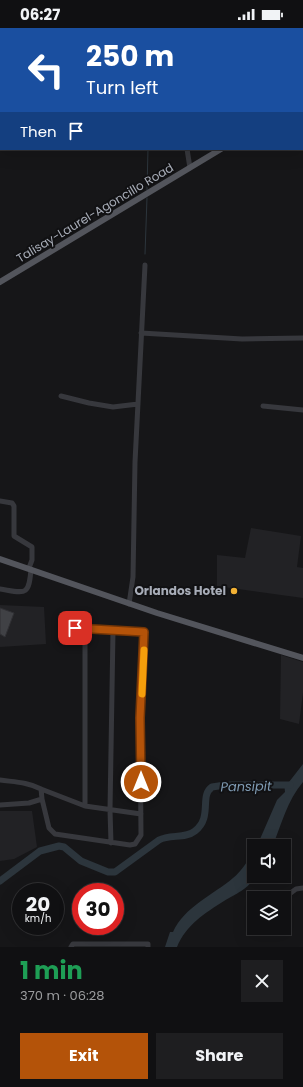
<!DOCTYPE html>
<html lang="en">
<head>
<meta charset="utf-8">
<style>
  body { margin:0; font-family:Poppins,sans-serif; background:#1e1e20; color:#f1f3f6; height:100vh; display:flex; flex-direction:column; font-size:15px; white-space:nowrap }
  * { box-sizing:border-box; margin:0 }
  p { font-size:13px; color:#9c9d9f }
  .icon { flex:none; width:22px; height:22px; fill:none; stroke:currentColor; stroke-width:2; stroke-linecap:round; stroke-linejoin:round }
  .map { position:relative; height:919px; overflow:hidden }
  .details { display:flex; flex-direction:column; background:#101012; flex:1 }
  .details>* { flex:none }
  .banner { position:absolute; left:0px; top:0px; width:303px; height:122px; box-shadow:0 4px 16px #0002,0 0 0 1px #303032; background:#1a4fa0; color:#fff; overflow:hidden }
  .buttons { position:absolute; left:247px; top:811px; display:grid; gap:8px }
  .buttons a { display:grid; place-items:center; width:44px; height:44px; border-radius:0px; background:#101012; box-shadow:0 4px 16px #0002,0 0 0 1px #303032; font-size:20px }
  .speed { position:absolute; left:12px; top:855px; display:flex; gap:8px; font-size:20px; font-weight:700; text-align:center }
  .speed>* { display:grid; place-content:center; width:52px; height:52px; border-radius:50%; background:#101012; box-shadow:0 4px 16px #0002,0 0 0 1px #303032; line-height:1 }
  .speed small { font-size:10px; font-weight:400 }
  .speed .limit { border:6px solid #d22; background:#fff; color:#111 }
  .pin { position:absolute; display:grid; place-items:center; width:34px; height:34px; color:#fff; margin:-17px; border-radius:8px; box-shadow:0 2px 6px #0006 }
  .me { position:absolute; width:44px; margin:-22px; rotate:0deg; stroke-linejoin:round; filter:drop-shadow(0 0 3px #0008) }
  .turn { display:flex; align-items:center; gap:14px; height:84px; padding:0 20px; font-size:18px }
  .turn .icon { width:52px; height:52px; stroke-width:2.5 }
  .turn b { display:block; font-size:28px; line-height:34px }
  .then { display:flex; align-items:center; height:38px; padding:0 20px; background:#0003; gap:8px; font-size:15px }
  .round { display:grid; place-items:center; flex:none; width:42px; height:42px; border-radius:0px; background:#1e1e20 }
  .headline { display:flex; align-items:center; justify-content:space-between; height:68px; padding:0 20px }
  h1 { font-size:24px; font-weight:700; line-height:30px; color:#1e9e55 }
  .cta { display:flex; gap:8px; margin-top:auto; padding:8px 20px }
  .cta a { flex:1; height:46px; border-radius:0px; background:#b45309; color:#fff; font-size:16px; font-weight:700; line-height:46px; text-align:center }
  .cta a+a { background:#1e1e20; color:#f1f3f6 }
  .status { display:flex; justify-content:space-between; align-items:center; height:28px; padding:0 20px; background:#101012; direction:ltr }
  .status svg { height:11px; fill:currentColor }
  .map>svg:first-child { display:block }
  .built { fill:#222225 }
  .water { fill:#2c353c }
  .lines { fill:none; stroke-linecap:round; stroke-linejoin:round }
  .stream { stroke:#2c353c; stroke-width:1 }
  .river { stroke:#2c353c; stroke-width:7 }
  .building { fill:#404145; stroke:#303034 }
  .minor { stroke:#37383d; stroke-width:5 }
  .major { stroke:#53555c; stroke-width:6 }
  .route-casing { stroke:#753606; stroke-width:10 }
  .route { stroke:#b45309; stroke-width:7 }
  .slow { stroke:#f59e0b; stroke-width:7 }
  .poi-dot { fill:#f2b134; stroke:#111113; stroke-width:1.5 }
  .labels { text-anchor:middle; stroke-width:4; stroke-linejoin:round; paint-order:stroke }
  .street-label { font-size:12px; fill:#a8adb8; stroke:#111113 }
  .poi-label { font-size:12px; font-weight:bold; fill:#a8adb8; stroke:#111113; text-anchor:end }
  .water-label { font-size:13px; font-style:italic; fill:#7f9bb3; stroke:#111113 }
</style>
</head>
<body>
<div class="status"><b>06:27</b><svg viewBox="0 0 49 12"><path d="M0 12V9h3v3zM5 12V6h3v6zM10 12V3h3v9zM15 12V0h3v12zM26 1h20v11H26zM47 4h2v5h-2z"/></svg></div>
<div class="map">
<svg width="303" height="919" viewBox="0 0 303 919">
  <rect width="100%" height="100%" fill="#161618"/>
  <path class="built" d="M251,500l50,8 -4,31 6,1v30l-86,-12v-31l28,3z
    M0,577l44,2 2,37 -46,3z
    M281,627l22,7v31l-4,31 -19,-5z
    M0,783h32l5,36 -23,12 -14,2z"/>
  <path class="water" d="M303,736v18c-16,19 -21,41 -30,63l-16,1 20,-46 8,-8 -1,-10h5z
    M254,823c0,7 2,18 0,25 -4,13 -19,18 -30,25 -19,12 -38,24 -47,46h-12l5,-15h3c11,-25 40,-37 60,-54 9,-7 15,-18 21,-27z"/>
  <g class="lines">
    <path class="stream" d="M154,1v-1
      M147,162l1,-41
      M145,226l2,-56"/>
    <path class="river" d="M0,853l40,-30 19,-5 5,1 17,14 27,11h7l44,-32c11,-6 26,-1 36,-9 18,-14 4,-35 17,-44l13,-2h65"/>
  </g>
  <path class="building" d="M0,580l14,5 -9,24 -5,-3z"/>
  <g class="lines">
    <path class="minor" d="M0,101h1
      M187,121l3,19
      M141,305l101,6 61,-1
      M61,368l28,7 24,4 25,-3
      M263,378l40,4
      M0,473l12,2 2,3v30l18,11v13l-3,8
      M0,561c25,4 29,8 31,-20
      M129,576l4,-27 2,-115 10,-197
      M0,752c14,2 28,2 41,9l1,10 -13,4 -29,2
      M41,761l44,17 56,8
      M42,771l7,29 6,6 75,11 5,-1 6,-9 -1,-117 4,-85 -69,-5
      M85,778v-176
      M111,815l-1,-33 3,-179
      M284,870l12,-9 7,-1
      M71,919l2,-3h75v3"/>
    <path class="major" d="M302,72l1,-1
      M0,254l221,-133
      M0,531l157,54 146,45"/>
  </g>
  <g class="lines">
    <defs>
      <path id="route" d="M75,600l69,4 -4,86 1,64"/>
    </defs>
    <use href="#route" class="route-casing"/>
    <use href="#route" class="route"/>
    <path class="slow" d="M142,666l2,-44"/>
  </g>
  <circle class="poi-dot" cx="234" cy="563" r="4"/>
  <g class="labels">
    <g class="street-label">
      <text transform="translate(95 185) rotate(-31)" y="4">Talisay-Laurel-Agoncillo Road</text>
    </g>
    <g class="poi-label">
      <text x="226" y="567">Orlandos Hotel</text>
    </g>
    <g class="water-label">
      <text transform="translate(246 758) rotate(-1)" y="5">Pansipit</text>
    </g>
  </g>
</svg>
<div class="buttons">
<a><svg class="icon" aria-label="sound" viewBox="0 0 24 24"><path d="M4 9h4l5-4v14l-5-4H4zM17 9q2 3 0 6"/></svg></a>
<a><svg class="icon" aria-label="layers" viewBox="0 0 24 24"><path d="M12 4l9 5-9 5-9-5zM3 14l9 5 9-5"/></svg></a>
</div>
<div class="speed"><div>20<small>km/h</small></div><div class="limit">30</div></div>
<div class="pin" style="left:75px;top:600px;background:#d93025"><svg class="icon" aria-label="arrive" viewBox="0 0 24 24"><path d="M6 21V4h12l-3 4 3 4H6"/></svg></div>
<svg class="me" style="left:141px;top:754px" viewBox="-20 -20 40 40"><circle r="17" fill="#b45309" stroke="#fff" stroke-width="3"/><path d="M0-11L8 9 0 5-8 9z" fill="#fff"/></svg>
<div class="banner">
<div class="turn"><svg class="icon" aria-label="left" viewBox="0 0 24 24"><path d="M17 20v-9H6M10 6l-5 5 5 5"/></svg><div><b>250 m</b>Turn left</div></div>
<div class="then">Then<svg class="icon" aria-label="arrive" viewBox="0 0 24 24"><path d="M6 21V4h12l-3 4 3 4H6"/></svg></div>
</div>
</div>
<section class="details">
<div class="headline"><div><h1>1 min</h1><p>370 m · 06:28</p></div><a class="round"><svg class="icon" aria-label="close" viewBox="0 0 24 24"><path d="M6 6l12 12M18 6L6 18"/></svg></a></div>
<div class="cta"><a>Exit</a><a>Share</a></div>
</section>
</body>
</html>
